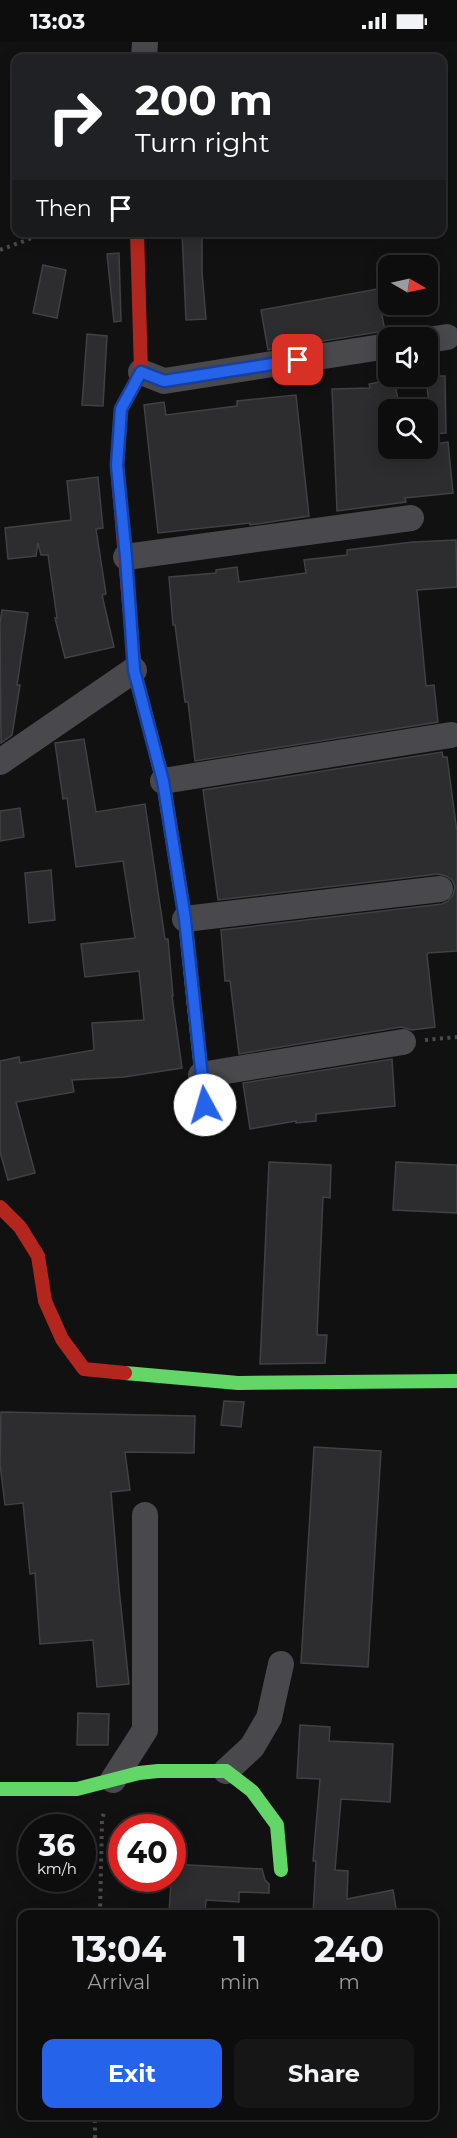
<!DOCTYPE html>
<html lang="en">
<head>
<meta charset="utf-8">
<style>
  body { margin:0; font-family:Montserrat,sans-serif; background:#161617; color:#f1f3f6; height:100vh; display:flex; flex-direction:column; font-size:22px; white-space:nowrap }
  * { box-sizing:border-box; margin:0 }
  p { font-size:20px; color:#9a9c9e }
  .icon { flex:none; width:33px; height:33px; fill:none; stroke:currentColor; stroke-width:2; stroke-linecap:round; stroke-linejoin:round }
  .map { position:relative; flex:1; overflow:hidden }
  .drawer { position:absolute; left:18px; top:1868px; width:420px; height:210px; display:flex; flex-direction:column; background:#0d0d0e; border-radius:12px; box-shadow:0 3px 15px #0003,0 0 0 2px #2d2d2e }
  .drawer>* { flex:none }
  .guide { position:absolute; left:12px; top:12px; width:434px; height:183px; border-radius:12px; box-shadow:0 3px 15px #0003,0 0 0 2px #2d2d2e; background:#202124; color:#fff; overflow:hidden }
  .needle { width:39px; rotate:99deg }
  .controls { position:absolute; left:378px; top:213px; display:grid; gap:12px }
  .controls a { display:grid; place-items:center; width:60px; height:60px; border-radius:12px; background:#0d0d0e; box-shadow:0 3px 15px #0003,0 0 0 2px #2d2d2e; font-size:30px }
  .speed { position:absolute; left:18px; top:1772px; display:flex; gap:12px; font-size:30px; font-weight:700; text-align:center }
  .speed>* { display:grid; place-content:center; width:78px; height:78px; border-radius:50%; background:#0d0d0e; box-shadow:0 3px 15px #0003,0 0 0 2px #2d2d2e; line-height:1 }
  .speed small { font-size:15px; font-weight:400 }
  .speed .limit { border:9px solid #d22; background:#fff; color:#111 }
  .pin { position:absolute; display:grid; place-items:center; width:51px; height:51px; color:#fff; margin:-26px; border-radius:12px; box-shadow:0 3px 9px #0006 }
  .me { position:absolute; width:66px; margin:-33px; rotate:354deg; stroke-linejoin:round; filter:drop-shadow(0 0 4px #0008) }
  .turn { display:flex; align-items:center; gap:21px; height:126px; padding:0 24px; font-size:27px }
  .turn .icon { width:78px; height:78px; stroke-width:2.5 }
  .turn b { display:block; font-size:42px; line-height:51px }
  .then { display:flex; align-items:center; height:57px; padding:0 24px; background:#0003; gap:12px; font-size:22px }
  .eta { display:flex; justify-content:space-evenly; align-items:center; height:102px; text-align:center }
  .eta b { font-size:36px; font-weight:700; line-height:42px }
  .primary-button { display:flex; gap:12px; margin-top:auto; padding:12px 24px }
  .primary-button a { flex:1; height:69px; border-radius:12px; background:#2563eb; color:#fff; font-size:24px; font-weight:700; line-height:69px; text-align:center }
  .primary-button a+a { background:#161617; color:#f1f3f6 }
  .status { display:flex; justify-content:space-between; align-items:center; height:42px; padding:0 30px; background:#0d0d0e; direction:ltr }
  .status svg { height:16px; fill:currentColor }
  .map>svg:first-child { display:block }
  .building { fill:#2d2d2f; stroke:#414145; stroke-width:1.5 }
  .lines { fill:none; stroke-linecap:round; stroke-linejoin:round }
  .path { stroke:#4a4b4e; stroke-width:4; stroke-dasharray:3 4.5; stroke-linecap:butt }
  .street { stroke:#49494d; stroke-width:26 }
  .fast { stroke:#63d668; stroke-width:14 }
  .slow { stroke:#ff974d; stroke-width:14 }
  .jam { stroke:#b3261e; stroke-width:14 }
  .route-casing { stroke:#184099; stroke-width:15 }
  .route { stroke:#2563eb; stroke-width:10 }
</style>
</head>
<body>
<div class="status"><b>13:03</b><svg viewBox="0 0 49 12"><path d="M0 12V9h3v3zM5 12V6h3v6zM10 12V3h3v9zM15 12V0h3v12zM26 1h20v11H26zM47 4h2v5h-2z"/></svg></div>
<div class="map">
<svg width="457" height="2096" viewBox="0 0 457 2096">
  <rect width="100%" height="100%" fill="#111112"/>
  <path class="building" d="M182,190h20v40l4,47 -20,1z
    M119,211l2,68 -7,1 -7,-68z
    M43,223l23,5 -9,48 -24,-5z
    M377,247l8,42 -117,19 -7,-40z
    M87,292l20,2 -4,70 -21,-1z
    M426,334h19l1,57 -14,1z
    M394,337l6,31h-12v49l40,-4v-10l20,-3 5,51 -48,5 1,4 -69,9 -5,-122 38,-1 -1,-4z
    M296,353l13,121 -59,9v-2l-92,10 -14,-128 20,-3 2,13 71,-9v-5z
    M98,435l5,51 -7,1 10,65 -4,1 12,52 -49,11 -10,-40h2l-9,-63h-7l-3,-12 -2,13 -28,3 -3,-31 66,-8 -4,-39z
    M456,498l1,47 -40,3 9,96 8,-1 4,37 -243,39 -7,-59h-3l-10,-77h-2l-4,-48 47,-4v-3l21,-3 2,15 67,-9 -2,-13 43,-5v-5l66,-8z
    M2,568l26,3 -11,72h3l-8,50 -11,8 -1,-120z
    M84,697l12,73 49,-8 20,135h3l5,57h-1l10,72 -58,9 -52,3 2,12 -58,10 19,71 -27,7 -8,-28v-91l19,-4 1,6 74,-13 -2,-27 52,-3 -5,-49 -54,6 -4,-33 54,-6 -12,-77 -47,6 -9,-69 -4,1 -8,-56z
    M442,710l1,5h4l10,75v119l-29,2 -1,2 8,72 -23,3 -11,-3 -162,27 -9,-73h-5l-4,-51 221,-26 6,-3 5,-6 2,-8 -3,-7 -6,-4 -8,-2 -220,26 -15,-110z
    M20,766l4,29 -24,4v-30z
    M51,828l4,50 -26,3 -4,-50z
    M392,1017l3,47 -79,8v7l-20,2v-2l-46,8 -7,-46z
    M269,1120l62,3 -1,33 -7,-1 -6,138h10l-2,28 -65,1z
    M396,1120l61,3v48l-64,-3z
    M224,1359l20,1 -3,25 -20,-2z
    M1,1370l194,4 -1,37 -69,-1 5,38 -19,2 8,96 10,96 -32,3 -4,-47 -53,4 -5,-71 -5,1 -7,-71 -18,2 -5,-41z
    M314,1405l67,4 -13,216 -67,-4z
    M78,1671l31,1 -1,31h-31z
    M300,1683l30,2 -1,14 64,3 -3,58 -49,-3 -6,71 13,1 -1,28 46,-9 4,24h-84l3,-53h-3l7,-82 -23,-1z
    M172,1822l90,5 3,11 4,4v9l-30,-1v10l-33,-2 -1,14h-36z"/>
  <g class="lines">
    <path class="path" d="M0,208l48,-18
      M425,998l32,-3
      M100,1872l2,-95 3,-9
      M95,2096v-23"/>
    <path class="street" d="M144,16l1,-16
      M428,298l19,-3
      M141,330l23,9 224,-35
      M126,515l285,-39
      M0,720l134,-92
      M163,739l288,-46
      M185,877l255,-30
      M201,1033l202,-33
      M226,1729l26,-24 17,-29 12,-54
      M113,1738l32,-50v-215"/>
    <path class="fast" d="M194,964l11,99
      M125,1331l113,10 218,-2
      M0,1747h77l62,-16 19,-2h68l26,20 25,34 4,45"/>
    <path class="slow" d="M133,609l1,19 29,111 22,138 9,87"/>
    <path class="jam" d="M133,609l-16,-186 4,-56 20,-37 -4,-140
      M0,1165l20,20 18,29 7,45 17,38 22,30 41,4"/>
  </g>
  <g class="lines">
    <defs>
      <path id="route" d="M205,1063l-20,-186 -22,-138 -29,-111 -8,-113 -9,-92 4,-56 20,-37 23,9 134,-21"/>
    </defs>
    <use href="#route" class="route-casing"/>
    <use href="#route" class="route"/>
  </g>
</svg>
<div class="controls">
<a><svg class="needle" viewBox="-14 -14 28 28"><path d="M0-13l5 13h-10z" fill="#e53935"/><path d="M0 13l5-13h-10z" fill="#9a9c9e"/></svg></a>
<a><svg class="icon" aria-label="sound" viewBox="0 0 24 24"><path d="M4 9h4l5-4v14l-5-4H4zM17 9q2 3 0 6"/></svg></a>
<a><svg class="icon" aria-label="search" viewBox="0 0 24 24"><circle cx="10" cy="10" r="6"/><path d="M15 15l6 6"/></svg></a>
</div>
<div class="speed"><div>36<small>km/h</small></div><div class="limit">40</div></div>
<div class="pin" style="left:298px;top:318px;background:#d93025"><svg class="icon" aria-label="arrive" viewBox="0 0 24 24"><path d="M6 21V4h12l-3 4 3 4H6"/></svg></div>
<svg class="me" style="left:205px;top:1063px" viewBox="-20 -20 40 40"><circle r="19" fill="#fff"/><path d="M0-13L10 11 0 6-10 11z" fill="#2563eb"/></svg>
<div class="guide">
<div class="turn"><svg class="icon" aria-label="right" viewBox="0 0 24 24"><path d="M7 20v-9h11M14 6l5 5-5 5"/></svg><div><b>200 m</b>Turn right</div></div>
<div class="then">Then<svg class="icon" aria-label="arrive" viewBox="0 0 24 24"><path d="M6 21V4h12l-3 4 3 4H6"/></svg></div>
</div>
<section class="drawer">
<div class="eta">
<div><b>13:04</b><p>Arrival</p></div>
<div><b>1</b><p>min</p></div>
<div><b>240</b><p>m</p></div>
</div>
<div class="primary-button"><a>Exit</a><a>Share</a></div>
</section>
</div>
</body>
</html>
